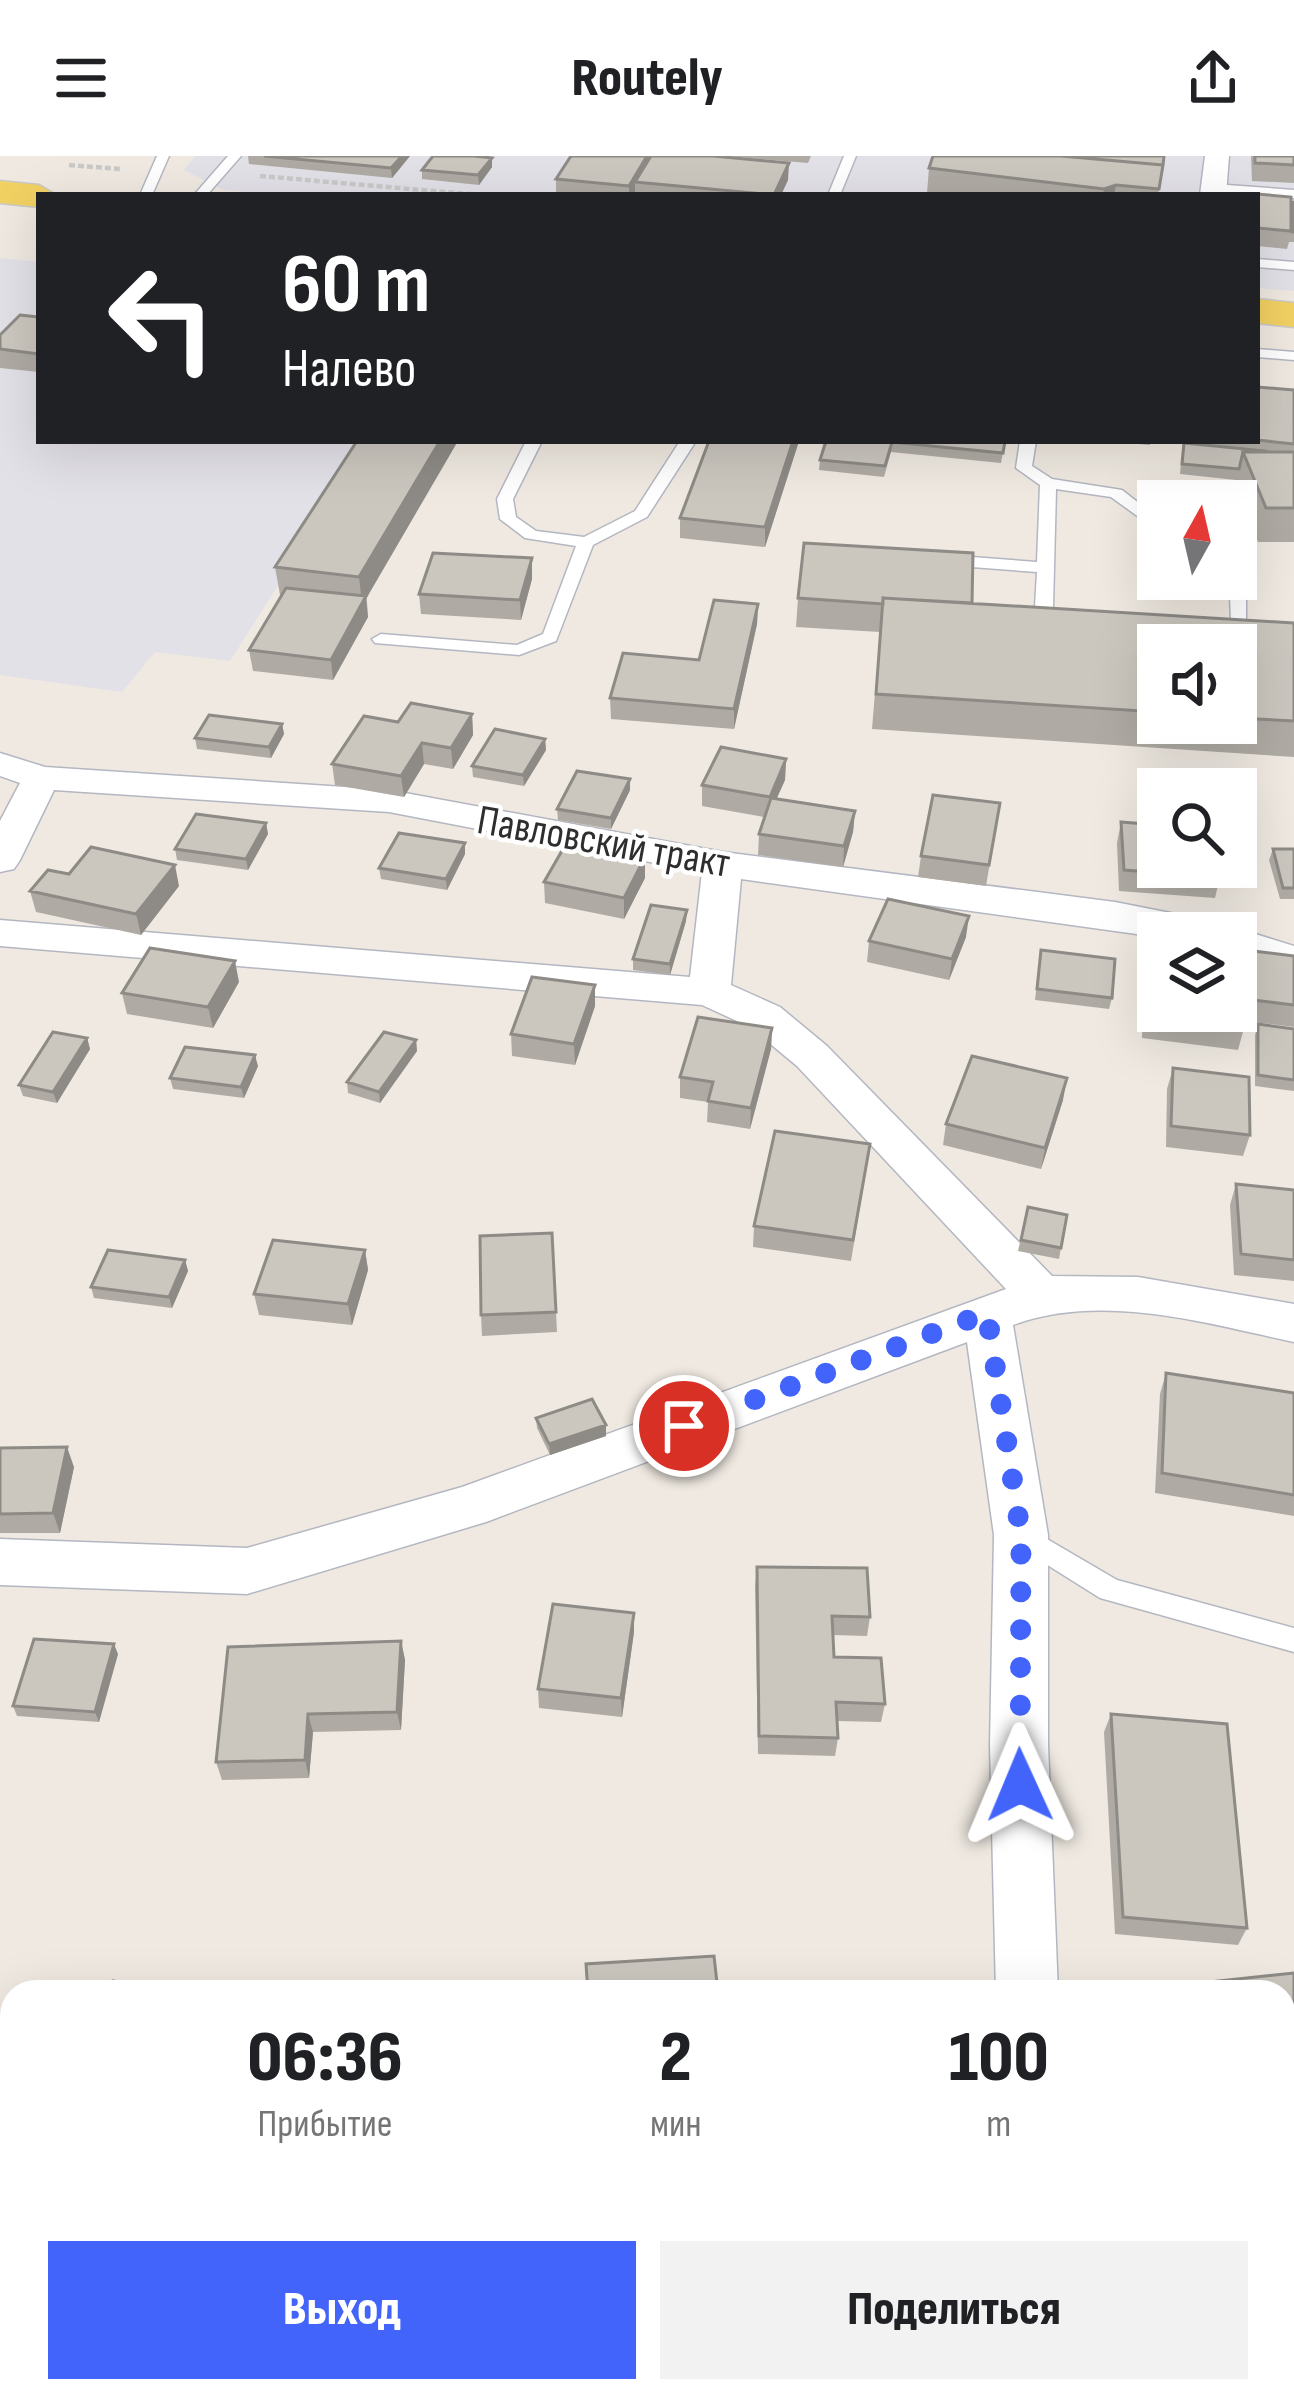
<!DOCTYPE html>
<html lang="ru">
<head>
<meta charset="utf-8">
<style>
  body { margin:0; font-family:"Sofia Sans Condensed",sans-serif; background:#f2f2f2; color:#202124; height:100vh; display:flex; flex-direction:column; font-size:45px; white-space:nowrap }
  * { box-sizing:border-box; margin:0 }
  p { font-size:39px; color:#757577 }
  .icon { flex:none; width:66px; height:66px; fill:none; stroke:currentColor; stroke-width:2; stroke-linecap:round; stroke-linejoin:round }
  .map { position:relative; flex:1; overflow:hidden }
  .panel { position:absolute; left:0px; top:1824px; width:1296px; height:423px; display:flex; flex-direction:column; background:#fff; border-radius:36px 36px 0 0; box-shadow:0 12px 48px #0002 }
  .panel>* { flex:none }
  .guide { position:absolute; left:36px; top:36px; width:1224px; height:252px; border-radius:0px; box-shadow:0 12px 48px #0002; background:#202124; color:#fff; overflow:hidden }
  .needle { width:78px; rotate:8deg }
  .fabs { position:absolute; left:1137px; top:324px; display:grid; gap:24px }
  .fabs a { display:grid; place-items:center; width:120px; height:120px; border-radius:0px; background:#fff; box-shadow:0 12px 48px #0002; font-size:60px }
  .pin { position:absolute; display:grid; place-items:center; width:102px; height:102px; color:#fff; margin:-51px; border:6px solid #fff; border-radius:50%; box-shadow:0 3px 12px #0007 }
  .me { position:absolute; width:132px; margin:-66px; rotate:359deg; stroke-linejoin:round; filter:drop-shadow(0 0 9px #0008) }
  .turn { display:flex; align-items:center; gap:42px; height:252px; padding:0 48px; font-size:54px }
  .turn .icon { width:156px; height:156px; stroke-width:2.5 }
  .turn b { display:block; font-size:84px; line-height:102px }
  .eta { display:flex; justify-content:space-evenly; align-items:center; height:204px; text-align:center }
  .eta b { font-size:72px; font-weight:800; line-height:84px }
  .button { display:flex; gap:24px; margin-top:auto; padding:24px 48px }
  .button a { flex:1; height:138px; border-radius:0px; background:#4264fb; color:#fff; font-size:48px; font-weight:800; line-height:138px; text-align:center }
  .button a+a { background:#f2f2f2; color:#202124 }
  header { display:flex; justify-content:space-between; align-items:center; height:156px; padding:0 48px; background:#fff; font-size:54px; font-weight:800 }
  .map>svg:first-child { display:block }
  .industrial { fill:#e3e1e8 }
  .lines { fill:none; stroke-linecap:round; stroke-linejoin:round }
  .service-casing { stroke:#b4b7c1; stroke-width:3 }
  .minor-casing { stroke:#b4b7c1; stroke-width:3 }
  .primary-casing { stroke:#c9c9c9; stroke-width:3 }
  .path { stroke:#c9c9c9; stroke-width:4.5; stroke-dasharray:6 3; stroke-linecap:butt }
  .service { fill:#fff; fill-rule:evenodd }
  .minor { fill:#fff; fill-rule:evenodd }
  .primary { fill:#f2d163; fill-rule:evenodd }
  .wall { fill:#afaba4; fill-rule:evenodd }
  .shaded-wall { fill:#8e8b86 }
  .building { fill:#cbc7bf; stroke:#8e8b86; stroke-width:3 }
  .route { stroke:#4264fb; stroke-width:21; stroke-dasharray:0 37.8 }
  .labels { text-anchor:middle; stroke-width:9; stroke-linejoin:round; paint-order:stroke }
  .street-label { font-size:42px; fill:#2e2e2e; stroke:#fff }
</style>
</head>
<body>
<header><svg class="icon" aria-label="menu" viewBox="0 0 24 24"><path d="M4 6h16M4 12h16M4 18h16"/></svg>Routely<svg class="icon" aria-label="share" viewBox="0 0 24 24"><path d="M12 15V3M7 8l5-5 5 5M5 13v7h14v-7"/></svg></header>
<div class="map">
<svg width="1294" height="2246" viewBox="0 0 1294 2246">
  <rect width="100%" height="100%" fill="#efe9e1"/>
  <path class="industrial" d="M195,0h1099v135l-37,-3v-93h-978l-56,-5 -39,-20z
    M0,102l39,4v179h331l-140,220 -75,-9 -33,40 -122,-17z"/>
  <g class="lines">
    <defs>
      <path id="service" d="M157,0h12l-17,39h-12z
        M228,0h13l-34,39h-13z
        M844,0h12l-16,39h-12z
        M1214,28l80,6v8l-85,-7 -1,-3z
        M1257,103l37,3v8l-37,-3z
        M1257,193l37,3v8l-37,-3z
        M526,285h16l-29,58 3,18 20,14 48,6 51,-26 45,-70h16l-49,76 -54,28 -37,96 -37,14 -144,-12 -3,-4 9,-5 136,11 26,-11 33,-88 -51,-8 -25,-19 -3,-20z
        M1020,285h16l-4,25 20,13 70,11 36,28v13l-47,-34 -55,-8 -3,118 -9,5 -9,-5 2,-35 -92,-7 -8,-5 8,-5 92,7 3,-77 -24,-17z
        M1215,423h17l14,16v31l-15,-4 -1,-26z
        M1023,1369l94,55 177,48v24l-194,-54 -86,-54 -4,-8 4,-8z"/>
      <path id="minor" d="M1205,0h24l-3,39h-26z
        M0,597l45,14 344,23 334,62 392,50 91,18 14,4 5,7 11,-3 58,18v27l-58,-18v-22l-78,4 -417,-58 -10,106 49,22 47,39 225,230 86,1 156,27v38c-89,-19 -192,-50 -281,-17l35,210v210l10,247h-62l-6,-247 4,-210 -27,-193 -481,180 -239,72 -247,-9v-46l247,9 215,-61 544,-198 -209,-223 -47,-39 -48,-22 -702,-59v-26l690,57 12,-105 -313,-60 -335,-22 -34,70 -6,9 -14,3v-51l20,-38 -20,-7z
        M12,1994v66l-12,1v-66z
        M1284,2010h10v66h-10z"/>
      <path id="primary" d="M0,25l39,4 17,10h-17v12l-39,-4z
        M1257,143l37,4v24l-37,-4z"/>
    </defs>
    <use href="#service" class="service-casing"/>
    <use href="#minor" class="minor-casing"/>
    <use href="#primary" class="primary-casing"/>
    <path class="path" d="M69,9l51,4
      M260,20l220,19"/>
    <use href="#service" class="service"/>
    <use href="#minor" class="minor"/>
    <use href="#primary" class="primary"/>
  </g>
  <path class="wall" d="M248,0h162l-18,22 -143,-14z
    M726,0h85l-3,7z
    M1164,0l-6,39h-216l-15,-2 2,-25z
    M1251,0h43v27l-42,-2z
    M492,11l-13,18 -57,-6v-9z
    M556,23l232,1 -7,15h-225z
    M1257,38l34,10 3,-2v40h-5l-2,7 -30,-3z
    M39,161v55l-39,-4v-33z
    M1294,234v152h-36l-23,-56 1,-6 -56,-6 3,-33h74z
    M357,285l11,176 -35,63 -80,-9 -4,-21 33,-54 -2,-1 -5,-28z
    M709,285h90l-34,106 -85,-9v-20z
    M826,285h179l-4,22 -110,-11 -7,25 -65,-7 1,-10z
    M1105,285h46l-1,4z
    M532,423l-11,41 -100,-6 -2,-20z
    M798,442l174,5 322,20v134l-422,-28 8,-97 -84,-5zM1158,489h78v78h-78z
    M758,448l-1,20 -23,105 -123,-10 -1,-21 89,-38z
    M472,558l1,21 -20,34 -29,-5 -20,33 -69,-12 -3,-21z
    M282,568l2,10 -13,24 -74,-9 -2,-11z
    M545,583l1,11 -22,36 -51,-9 -1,-11z
    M786,603l-1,21 -9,19 79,12 -2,21 -10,35 -85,-12 1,-21 5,-17 -62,-11v-21z
    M630,634l-19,39 -53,-9 -1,-11z
    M1000,647l-14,83 -68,-9 3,-21z
    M1121,666l99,55 -5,21 -96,-7 -2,-48z
    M266,667l2,11 -20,36 -71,-10 -2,-11z
    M1273,693h21v50h-14l-11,-39z
    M465,698l-18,36 -66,-11 -2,-11z
    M645,701v21l-21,41 -79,-16 -1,-21z
    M69,718l110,12 -38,49 -105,-23 -6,-21z
    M686,765l-16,54 -37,-5v-11z
    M966,781l-17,43 -82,-18 2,-21z
    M1149,783l145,17v71l-50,-6v7l-6,22 -96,-12 2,-77z
    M1041,794l71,48 -3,11 -74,-9z
    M239,826l-26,46 -86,-14 -5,-21z
    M595,850l-20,59 -63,-9 -1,-22z
    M1258,868l36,5v62l-39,-5v-51z
    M772,872l-1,21 -21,80 -43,-7 1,-20 -28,-4v-21z
    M87,882l3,11 -33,54 -34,-7 -4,-11z
    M416,884l1,11 -37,52 -32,-10 -1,-11z
    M258,910l-14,32 -71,-9 -3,-11z
    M1173,912l77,67 -7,21 -77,-9 1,-58z
    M1063,944l-22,69 -98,-24 3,-21z
    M867,1009l-16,96 -98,-14 1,-21z
    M1236,1028l58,76v21l-60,-6 -4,-70z
    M1028,1051l39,8 -8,44 -41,-8z
    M552,1077l5,99 -75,4 -1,-21z
    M365,1094l3,20 -16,55 -93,-10 -5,-21z
    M185,1104l3,11 -16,37 -78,-10 -3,-11z
    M1166,1217l128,20v123l-139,-23 5,-99z
    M536,1262l70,7v11l-56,19 -13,-27z
    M0,1292l74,19 -14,66h-60z
    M757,1411l113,50 -3,19 -34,-1 1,22 51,47 -4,18 -44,-1 1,17 -3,18 -77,-2 -3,-168z
    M634,1457v19l-12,85 -83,-9 -1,-19z
    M401,1485l4,19 -4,70 -88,2 -4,46 -87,2 -6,-18z
    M118,1498l-19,68 -82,-6 -4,-10z
    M1111,1558l136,214 -9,17 -123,-11 -11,-202z
    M1294,1817v201l-10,1v-183h-98l4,-8z
    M77,2235h160l-144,11h-7z
    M1205,2235h79l10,11h-86z"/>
  <path class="shaded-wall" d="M402,0h8l-18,22 -1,-10z
    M647,0h4l-16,26v12l-6,1v-9z
    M492,2v9l-13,18 -1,-10z
    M789,7l-1,17 -7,15h-7z
    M1116,29l-2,10h-11l1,-6z
    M440,285h18l-92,158 2,18 -35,63 -2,-20 31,-57 -3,-26z
    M793,285h6l-34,106v-20z
    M532,402v21l-11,41 -1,-20z
    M758,448l-1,20 -23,105v-20z
    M472,558l1,21 -20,34 -2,-21z
    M282,568l2,10 -13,24 -2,-11z
    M545,583l1,11 -22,36 -1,-11z
    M422,587l2,21 -20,33 -3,-21z
    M786,603l-1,21 -17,38 2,-21z
    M630,623v11l-19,39v-11z
    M855,655l-2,21 -10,35 1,-21z
    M266,667l2,11 -20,36 -2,-11z
    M465,687v11l-18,36 -1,-11z
    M645,701v21l-21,41v-21z
    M175,709l4,21 -38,49 -5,-21z
    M687,754l-1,11 -16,54v-11z
    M969,760l-3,21 -17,43 3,-21z
    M235,805l4,21 -26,46 -5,-21z
    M595,829v21l-20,59 -1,-21z
    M772,872l-1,21 -21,80 1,-21z
    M87,882l3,11 -33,54 -4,-11z
    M416,884l1,11 -37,52 -1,-11z
    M255,899l3,11 -14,32 -3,-11z
    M1067,922l-4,22 -22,69 4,-21z
    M365,1094l3,20 -16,55 -4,-21z
    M185,1104l3,11 -16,37 -3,-11z
    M606,1269v11l-56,19 -1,-11z
    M67,1291l7,20 -14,66 -7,-20z
    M634,1457v19l-12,85 -1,-19z
    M401,1485l4,19 -4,70 -4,-18z
    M114,1488l4,10 -19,68 -4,-10z
    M308,1558l5,18 -4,46 -4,-18z"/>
  <path class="building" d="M264,0h138l-11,12z
    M433,0h41l18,2 -14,17 -56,-5z
    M571,0h76l-18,30 -73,-7z
    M651,0h62l76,7 -15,32 -139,-13z
    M933,0h128l102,9 -4,24 -43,-4 -12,4 -175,-21z
    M1061,0h103l-1,9z
    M1255,0h39v9l-39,-2z
    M1257,38l34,3v34l-34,-3z
    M1294,46v30l-5,-1h2v-27z
    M20,159l19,2v37l-39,-5v-14z
    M1257,231l37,3v54l-37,-4z
    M357,285h83l-81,136 -84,-10z
    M709,285h84l-28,86 -85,-9z
    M826,285h179l-2,12 -111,-11 -7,24 -65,-6z
    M1184,287l82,8v1h-23l-4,17 -57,-5z
    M1243,296h51v56h-28z
    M804,387l169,10 -1,50 -89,-5v6l-85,-6z
    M433,397l99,5 -12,42 -101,-6z
    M286,432l80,8 -35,64 -82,-10z
    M883,442l411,25v98l-58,-3v-73h-78v67l-282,-18z
    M714,444l44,4 -24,105 -124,-11 13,-45 76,7z
    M411,547l61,11 -21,34 -29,-5 -21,33 -69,-12 32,-48 34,6z
    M209,559l73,9 -13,23 -74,-9z
    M495,573l50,10 -22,36 -51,-9z
    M721,591l65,12 -16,38 -68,-12z
    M577,615l53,8 -19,39 -54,-9z
    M933,639l67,8 -11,62 -68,-9z
    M771,642l84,13 -11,35 -85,-12z
    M196,658l70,9 -20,36 -71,-10z
    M1121,666l37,3v42h61l1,10 -96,-7z
    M399,677l66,10 -19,36 -67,-11z
    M567,686l78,15 -21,41 -80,-16z
    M91,691l84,18 -39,49 -106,-23 18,-21 21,4z
    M1273,693h21v39h-11z
    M888,743l81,17 -17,43 -83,-18z
    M651,749l36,5 -17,54 -37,-5z
    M1149,783l9,1v71h78v-62l58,7v49l-50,-6v29l-97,-11z
    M150,792l85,13 -27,46 -86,-14z
    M1041,794l74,9 -3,39 -75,-9z
    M532,821l63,8 -21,59 -63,-10z
    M698,861l74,11 -21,80 -43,-7 5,-19 -33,-5z
    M1258,868l36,5v51l-36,-5z
    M53,876l34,6 -34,54 -34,-7z
    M384,876l32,8 -37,52 -32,-10z
    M185,891l70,8 -14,32 -71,-9z
    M972,900l95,22 -22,70 -99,-24z
    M1173,912l76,9 1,58 -79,-9z
    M775,975l95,13 -17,96 -99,-14z
    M1236,1028l58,6v70l-53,-6z
    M1028,1051l39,8 -6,33 -40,-8z
    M552,1077l4,79 -75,3 -1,-79z
    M273,1084l92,10 -17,54 -94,-10z
    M108,1094l77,10 -16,37 -78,-10z
    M1166,1217l128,20v102l-132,-22z
    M592,1243l14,26 -57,19 -13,-26z
    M67,1291l-14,66 -53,1v-66z
    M757,1411l110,1 3,49 -38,-1 2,41 47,1 4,46 -49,-2 2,36 -79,-2z
    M553,1448l81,9 -13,85 -83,-9z
    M34,1483l80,5 -19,68 -82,-6z
    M401,1485l-4,71 -89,2 -3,46 -89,2 12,-115z
    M1111,1558l116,10 20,204 -124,-11z
    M714,1800l4,36h-130l-2,-28z
    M1294,1817v188l-10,1v-170h-92l-2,-8z
    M113,1825l74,11h-78z
    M1284,2094h10v152h-74l-2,-11h66z"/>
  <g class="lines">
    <path class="route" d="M684,1270l303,-113 34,222 -1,250"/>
  </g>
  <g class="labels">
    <g class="street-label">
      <text transform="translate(604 684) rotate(10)" y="15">Павловский тракт</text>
    </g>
  </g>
</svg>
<div class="fabs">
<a><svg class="needle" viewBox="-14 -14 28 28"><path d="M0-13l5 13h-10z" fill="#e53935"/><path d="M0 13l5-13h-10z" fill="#757577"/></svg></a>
<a><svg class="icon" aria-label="sound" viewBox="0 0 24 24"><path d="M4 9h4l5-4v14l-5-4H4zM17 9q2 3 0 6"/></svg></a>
<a><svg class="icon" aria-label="search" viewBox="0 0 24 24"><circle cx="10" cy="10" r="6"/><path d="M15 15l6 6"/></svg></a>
<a><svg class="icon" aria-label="layers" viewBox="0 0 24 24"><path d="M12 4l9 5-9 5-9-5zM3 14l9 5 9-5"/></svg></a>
</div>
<div class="pin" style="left:684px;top:1270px;background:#d93025"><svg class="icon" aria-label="arrive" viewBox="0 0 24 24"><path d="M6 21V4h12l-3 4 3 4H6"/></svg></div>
<svg class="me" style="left:1020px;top:1629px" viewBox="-20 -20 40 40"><path d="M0-17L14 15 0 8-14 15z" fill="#4264fb" stroke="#fff" stroke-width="4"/></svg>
<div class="guide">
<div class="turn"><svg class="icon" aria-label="left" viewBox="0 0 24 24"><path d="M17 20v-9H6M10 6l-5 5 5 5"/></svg><div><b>60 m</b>Налево</div></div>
</div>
<section class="panel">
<div class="eta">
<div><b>06:36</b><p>Прибытие</p></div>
<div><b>2</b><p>мин</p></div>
<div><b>100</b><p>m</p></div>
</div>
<div class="button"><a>Выход</a><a>Поделиться</a></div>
</section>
</div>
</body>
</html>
